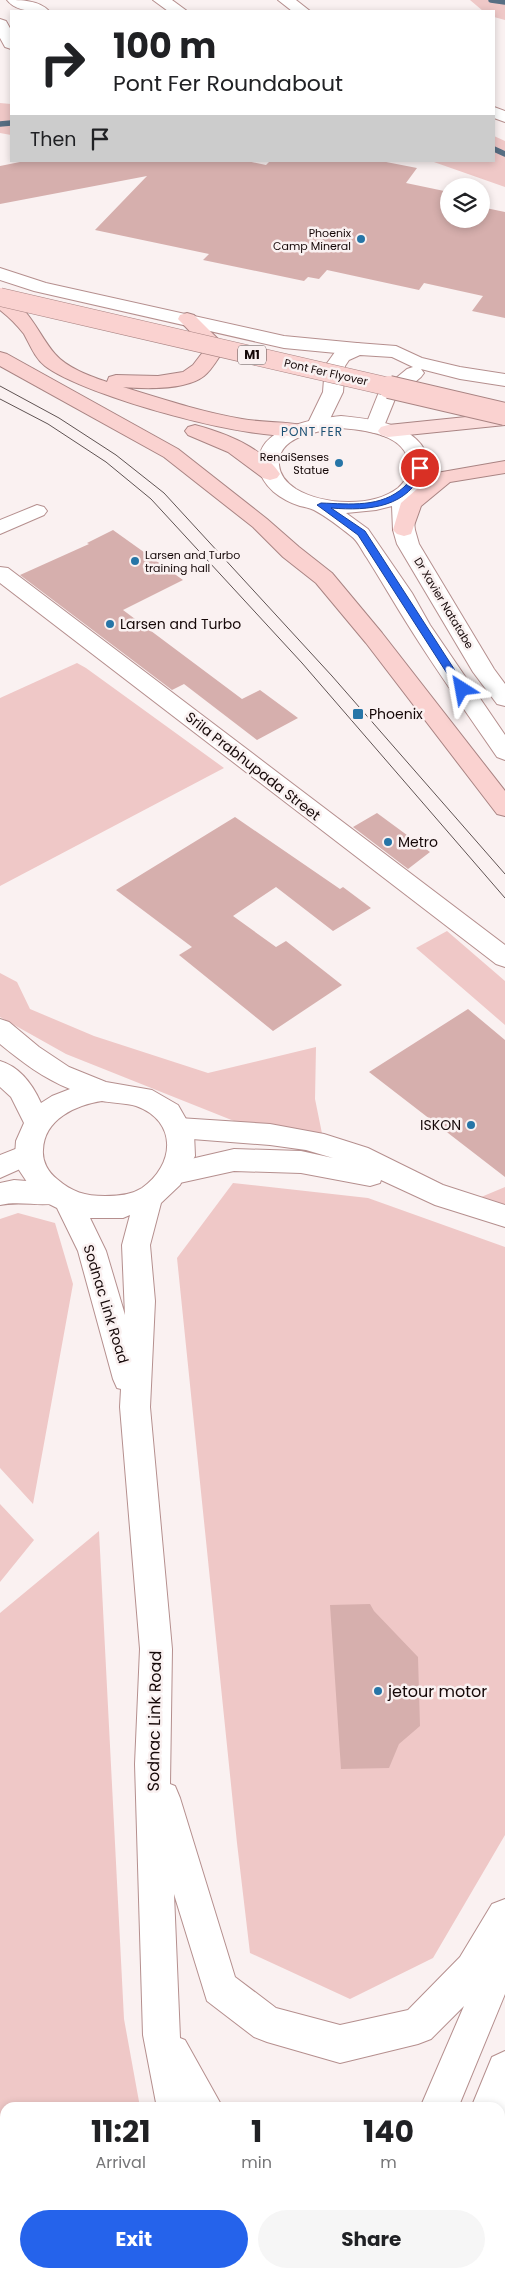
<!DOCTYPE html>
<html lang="en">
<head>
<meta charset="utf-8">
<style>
  body { margin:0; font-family:Poppins,sans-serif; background:#f6f6f6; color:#202124; height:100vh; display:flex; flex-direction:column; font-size:19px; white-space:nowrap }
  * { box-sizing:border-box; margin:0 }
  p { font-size:16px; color:#757577 }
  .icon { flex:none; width:28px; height:28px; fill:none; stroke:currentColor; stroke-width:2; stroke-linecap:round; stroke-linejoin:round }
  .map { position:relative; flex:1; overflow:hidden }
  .side { position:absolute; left:0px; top:2102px; width:505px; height:176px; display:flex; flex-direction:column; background:#fff; border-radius:15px 15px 0 0; box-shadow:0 2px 8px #0003 }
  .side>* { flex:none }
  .guide { position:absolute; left:10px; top:10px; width:485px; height:152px; border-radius:0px; box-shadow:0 2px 8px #0003; background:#fff; color:#202124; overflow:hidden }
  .tools { position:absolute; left:440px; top:178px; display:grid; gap:10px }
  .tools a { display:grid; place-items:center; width:50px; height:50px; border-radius:50%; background:#fff; box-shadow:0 2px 8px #0003; font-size:25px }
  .pin { position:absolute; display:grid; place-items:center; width:42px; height:42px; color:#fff; margin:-21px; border:2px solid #fff; border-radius:50%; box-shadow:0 1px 5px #0007 }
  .me { position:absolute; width:55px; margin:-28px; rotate:326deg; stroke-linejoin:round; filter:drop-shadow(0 0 4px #0008) }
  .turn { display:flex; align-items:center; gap:18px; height:105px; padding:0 20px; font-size:22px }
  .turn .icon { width:65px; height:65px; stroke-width:2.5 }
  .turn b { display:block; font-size:35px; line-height:42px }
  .then { display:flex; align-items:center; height:48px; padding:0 20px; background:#0003; gap:10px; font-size:19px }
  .eta { display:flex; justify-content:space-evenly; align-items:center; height:85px; text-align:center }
  .eta b { font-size:30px; font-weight:700; line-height:35px }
  .cta { display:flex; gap:10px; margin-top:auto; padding:10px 20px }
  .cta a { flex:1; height:58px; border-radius:30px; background:#2563eb; color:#fff; font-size:20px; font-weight:700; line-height:58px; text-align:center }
  .cta a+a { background:#f6f6f6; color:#202124 }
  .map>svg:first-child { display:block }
  .green { fill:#efc8c7 }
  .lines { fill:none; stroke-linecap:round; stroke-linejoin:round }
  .stream { stroke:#576e83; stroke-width:5.5 }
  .building { fill:#d6afad }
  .minor-casing { stroke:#b58f8e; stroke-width:2 }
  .tertiary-casing { stroke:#b58f8e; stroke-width:2 }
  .secondary-casing { stroke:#b58f8e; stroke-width:2 }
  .primary-casing { stroke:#a98483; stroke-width:2 }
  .trunk-casing { stroke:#a98483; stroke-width:2 }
  .minor { fill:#fff; fill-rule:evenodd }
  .tertiary { fill:#fff; fill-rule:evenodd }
  .secondary { fill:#fff; fill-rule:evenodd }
  .primary { fill:#fbdddc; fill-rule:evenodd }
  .trunk { fill:#fad2d0; fill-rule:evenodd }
  .tram { stroke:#5f5353; stroke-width:1 }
  .trunk-bridge-far1-casing { stroke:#a98483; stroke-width:19; stroke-linecap:butt }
  .trunk-bridge-casing { stroke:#a98483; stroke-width:24; stroke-linecap:butt }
  .trunk-bridge-far1 { stroke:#fad2d0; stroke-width:18 }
  .trunk-bridge { stroke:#fad2d0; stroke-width:22 }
  .route { fill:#2563eb; stroke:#184099 }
  .poi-dot { fill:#2675a7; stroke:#faf1f1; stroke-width:2 }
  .labels { text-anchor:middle; stroke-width:5; stroke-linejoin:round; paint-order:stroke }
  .far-poi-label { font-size:11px; fill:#150808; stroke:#faf1f1; text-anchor:end }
  .far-street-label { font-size:11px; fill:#150808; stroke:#faf1f1 }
  .shield { fill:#faf1f1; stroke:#5a4e4e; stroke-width:1 }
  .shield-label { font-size:12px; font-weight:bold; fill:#150808 }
  .far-neighbourhood-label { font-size:12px; letter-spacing:1px; fill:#1c5174; stroke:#faf1f1 }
  .poi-label { font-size:14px; fill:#150808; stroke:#faf1f1; text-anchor:start }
  .street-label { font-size:14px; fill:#150808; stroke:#faf1f1 }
  .near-poi-label { font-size:16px; fill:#150808; stroke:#faf1f1; text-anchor:start }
  .near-street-label { font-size:16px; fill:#150808; stroke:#faf1f1 }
</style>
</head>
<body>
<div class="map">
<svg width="505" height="2278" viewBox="0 0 505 2278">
  <rect width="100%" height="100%" fill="#faf1f1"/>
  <path class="green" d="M470,0h35v20l-11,-3v-6h-11z
    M0,103l11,1v31l-11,-2z
    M494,136l11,5v46l-74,-26h63z
    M77,663l9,5 138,100 -224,118v-188z
    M447,931l58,50v44l-89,-77z
    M0,973l17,9 13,27 64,27 114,37 108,-26 -1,52 12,59 -261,-104 -66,-37z
    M233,1183l135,15 137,49v588l-72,123 -83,41 -100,-46 -13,-110 -60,-585z
    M505,1187v21l-31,-8z
    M18,1213l37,10 18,61 -40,220 -33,-36v-249z
    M0,1504l34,36 -34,42z
    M99,1531l25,488 16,88 -135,1v166h166v4h-171v-665z"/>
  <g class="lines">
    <path class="stream" d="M491,0l14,2
      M0,124l11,-1
      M494,149l11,5"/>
  </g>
  <path class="building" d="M25,161h222l19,4 4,-4h111l36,7 -11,15 43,9v27h32v-12l24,5v106l-33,-7 11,-15 -59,-13 -5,7 -92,-20 -8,9 -11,-2 -4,4 -101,-21 6,-6 -114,-24 52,-54 -147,28v-38z
    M113,530l70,50 -60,30 119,89 18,-9 38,28 -41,22 -73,-56 -12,6 -152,-115 69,-31 -2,-1z
    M377,813l53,39 -22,17 -55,-42z
    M235,817l105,72 3,-2 28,21 -38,23 -57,-44 -43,29 43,31 10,-6 56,44 -69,46 -94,-76 13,-8 -76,-57z
    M468,1009l37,31v137l-136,-105z
    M370,1604l4,7 44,46 2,69 -21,18 -10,24 -48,1 -11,-164z"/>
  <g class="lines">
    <defs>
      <path id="minor" d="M7,0c14,0 32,0 42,11 -13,1 -33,1 -42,-11z
        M153,0h19l15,11h-19z
        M0,19l6,2 5,9v19l-6,-2 -5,-9z
        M0,268l46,15 238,53 73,7 7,2 3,4 -3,4 -7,2 -73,-7 -250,-57 -34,-11z
        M37,505l7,2 3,4 -3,4 -44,19v-14z
        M0,567l8,1 497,377v22l-9,-3 -496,-381z
        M179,1118l91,6 54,10 44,14 75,37 62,20v22l-70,-22 -54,-25 -1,3 -10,3 -69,-13 -67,-2 -59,13 -10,-3 -4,-8 4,-8 69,-16 67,2 32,7 -27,-8 -36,-5 -91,-7 -10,-3 -4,-7 4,-7z
        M28,1144l10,3 4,7 -4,7 -38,17v-23z
        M14,1180l39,3 10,3 4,8 -4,8c-20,6 -42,-2 -63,3v-22z"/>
      <path id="tertiary" d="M278,0h18l14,11h-18z
        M494,107l11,4v11l-11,-4z
        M357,343l39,3 26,12 38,9 45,7v12l-45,-7 -39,-10 3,4 -3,4 -26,22 -13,32 -7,2 -7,-2 -3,-4 14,-35 28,-23 6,-2 -21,-10 -32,-2 -11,5 -4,6 -2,26 -16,33 -3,4 -7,2 -7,-2 -3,-4 16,-33 2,-26 10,-14z"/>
      <path id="secondary" d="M341,416c31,3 79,8 88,45 3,14 -7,27 -18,36l4,33 4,14 75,125 11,15v22l-8,-2 -24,-32 -76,-128 -4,-14 -1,-24 -16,4 -30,3 22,16 44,64 18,32 75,110v25l-8,-3c-30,-44 -61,-87 -89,-132 -14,-22 -27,-45 -41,-67 -5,-7 -9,-17 -16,-22 -11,-9 -24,-19 -37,-26 -4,-2 -9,-3 -14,-4 -18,-6 -39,-19 -41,-40 -4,-39 55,-47 82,-50zM341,428c23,2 66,6 68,37 0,9 -4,17 -11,23 -26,20 -75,17 -102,1 -9,-6 -16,-13 -17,-24 -2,-30 41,-34 62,-37z
        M0,1019l9,3 30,25 30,20 37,15 46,8 26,15 16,28 1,23 -15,29 -19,18 -11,42 5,56 -5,106 22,242 -2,135 5,2 5,12 55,179 41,31 64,17 68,-15 52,-53 32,-53 13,-5v95l-47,114h-38l44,-102 -33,33 -13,5 -78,19 -73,-21 -13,-5 -47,-36 -33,-107 6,144 5,2 38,68h-66l-14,-73 -8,-271 5,-115 -20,-242 1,-18 -4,-1 -4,-9 -35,-128 -21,-43 -12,-6 -12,-11 -14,-21 -4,-14 1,-15 8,-18 -13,-26 -11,-10v-26c20,6 33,24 41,42l11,-7 18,-7c-27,-11 -48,-27 -70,-45zM102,1101c11,2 24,2 34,5 42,15 39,59 6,82 -11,7 -24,8 -37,8 -20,0 -33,-4 -48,-17 -9,-7 -15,-18 -14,-29 1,-31 33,-45 59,-49zM130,1215l-8,30 3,70 -19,-64 -16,-33h33z
        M505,2051v66l-5,6v-15h-29l21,-51z
        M212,2274h40l2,4h-40z
        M291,2274h46l-2,4h-46z
        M383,2274h77l1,4h-76z"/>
      <path id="primary" d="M505,413v12l-117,12 -7,-2 -3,-4 3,-4 7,-2z"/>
      <path id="trunk" d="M0,295c28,7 38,40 55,59 12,14 35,22 52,28l2,-5 7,-2 42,1 25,-4 10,-7 13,-17 -28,-29 2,-4 7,-2 7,2 32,32c-7,9 -13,22 -22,29 -18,14 -58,13 -81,11 39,12 79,25 119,32 22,4 44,2 65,7l3,4 -3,4c-46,12 -225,-39 -262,-68 -10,-8 -15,-21 -21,-32 -7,-9 -15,-17 -24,-24z
        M0,352l7,2 171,95 89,70 32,28 33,26 50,60 123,158v25l-8,-2 -131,-171 -50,-60 -33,-26 -30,-30 -89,-70 -164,-91z
        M195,425c30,8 67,22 85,49l-3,4 -7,2 -7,-2 -35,-26 -40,-17 -3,-4 3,-4z
        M505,461v12l-55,9 -29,24 -10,28 -7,2 -7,-2 -4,-4 8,-27 17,-15 -10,-2 -3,-4 3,-4z"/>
    </defs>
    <use href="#minor" class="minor-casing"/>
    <use href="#tertiary" class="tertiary-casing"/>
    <use href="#secondary" class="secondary-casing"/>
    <use href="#primary" class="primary-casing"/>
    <use href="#trunk" class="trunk-casing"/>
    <use href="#minor" class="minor"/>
    <use href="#tertiary" class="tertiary"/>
    <use href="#secondary" class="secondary"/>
    <use href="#primary" class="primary"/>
    <use href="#trunk" class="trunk"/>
    <path class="tram" d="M0,386l59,32 57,37 48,38 168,183 173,198
      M0,399l48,25 58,38 45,37 151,164 203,235"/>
    <defs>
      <path id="trunk-bridge-far1" d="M0,297l394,91"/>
      <path id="trunk-bridge" d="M389,387l116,27"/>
    </defs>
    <use href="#trunk-bridge-far1" class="trunk-bridge-far1-casing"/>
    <use href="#trunk-bridge" class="trunk-bridge-casing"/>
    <use href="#trunk-bridge-far1" class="trunk-bridge-far1"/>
    <use href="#trunk-bridge" class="trunk-bridge"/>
  </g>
  <path class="route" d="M420,465l4,3c-15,40 -55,43 -93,40l34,23 102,158 -5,3 -5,-3 -99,-154 -41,-30 4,-2c29,1 60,5 83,-16 7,-6 9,-19 16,-22z"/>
  <g class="poi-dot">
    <circle cx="361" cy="239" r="5"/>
    <circle cx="339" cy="463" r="5"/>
    <circle cx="135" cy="561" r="5"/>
    <circle cx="110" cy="624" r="5"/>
    <rect x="352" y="708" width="12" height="12" rx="2.5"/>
    <circle cx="388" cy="842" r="5"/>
    <circle cx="471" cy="1125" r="5"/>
    <circle cx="378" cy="1691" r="5"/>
  </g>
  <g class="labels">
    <g class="far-poi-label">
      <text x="351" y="237">Phoenix<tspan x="351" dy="13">Camp Mineral</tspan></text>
      <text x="329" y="461">RenaiSenses<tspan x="329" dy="13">Statue</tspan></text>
      <text x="145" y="559" text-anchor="start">Larsen and Turbo<tspan x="145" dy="13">training hall</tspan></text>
    </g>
    <g class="far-street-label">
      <text transform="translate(326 372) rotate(13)" y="4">Pont Fer Flyover</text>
      <text transform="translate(444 603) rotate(59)" y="4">Dr Xavier Natatabe</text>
    </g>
    <rect class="shield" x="238" y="345.5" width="28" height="19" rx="4"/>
    <g class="shield-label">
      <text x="252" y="359">M1</text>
    </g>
    <g class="far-neighbourhood-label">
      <text x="312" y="436">PONT FER</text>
    </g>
    <g class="poi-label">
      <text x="120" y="629">Larsen and Turbo</text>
      <text x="369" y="719">Phoenix</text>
      <text x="398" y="847">Metro</text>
      <text x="461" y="1130" text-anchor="end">ISKON</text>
    </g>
    <g class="street-label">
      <text transform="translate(253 766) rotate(38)" y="5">Srila Prabhupada Street</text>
      <text transform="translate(106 1304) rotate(73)" y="5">Sodnac Link Road</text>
    </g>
    <g class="near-poi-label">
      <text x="388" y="1697">jetour motor</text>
    </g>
    <g class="near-street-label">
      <text transform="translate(154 1721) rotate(-89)" y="6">Sodnac Link Road</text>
    </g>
  </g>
</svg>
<div class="tools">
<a><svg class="icon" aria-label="layers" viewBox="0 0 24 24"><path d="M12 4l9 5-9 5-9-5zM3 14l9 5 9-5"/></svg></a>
</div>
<div class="pin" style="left:420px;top:468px;background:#d93025"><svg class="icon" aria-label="arrive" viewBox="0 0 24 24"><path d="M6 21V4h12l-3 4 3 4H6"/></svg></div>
<svg class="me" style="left:462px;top:689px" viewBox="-20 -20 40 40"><path d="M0-17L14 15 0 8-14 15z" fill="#2563eb" stroke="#fff" stroke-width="4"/></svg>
<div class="guide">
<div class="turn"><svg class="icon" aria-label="right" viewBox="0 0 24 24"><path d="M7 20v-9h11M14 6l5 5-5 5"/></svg><div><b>100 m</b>Pont Fer Roundabout</div></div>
<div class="then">Then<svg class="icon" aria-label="arrive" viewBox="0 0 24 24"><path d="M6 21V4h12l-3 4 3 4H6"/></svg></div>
</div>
<section class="side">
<div class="eta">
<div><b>11:21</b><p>Arrival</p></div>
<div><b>1</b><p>min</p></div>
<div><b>140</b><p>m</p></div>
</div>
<div class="cta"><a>Exit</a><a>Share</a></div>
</section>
</div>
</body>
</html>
